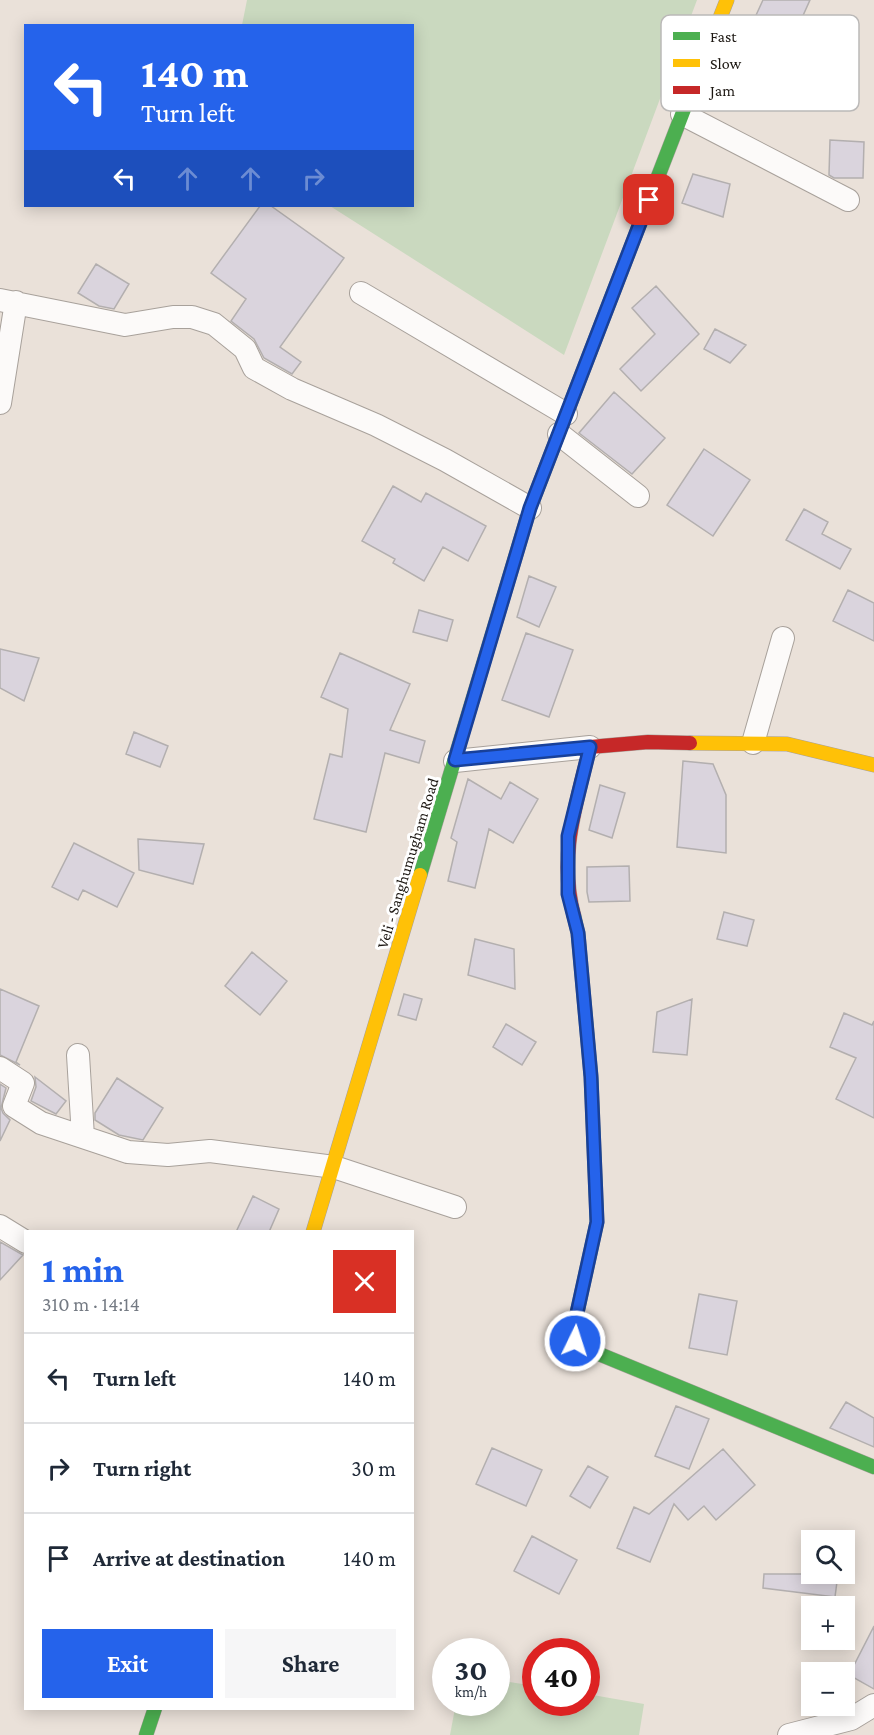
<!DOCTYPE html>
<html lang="en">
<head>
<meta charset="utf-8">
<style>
  body { margin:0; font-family:"Crimson Pro",serif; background:#f6f6f7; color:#1f2937; height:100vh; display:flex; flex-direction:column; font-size:22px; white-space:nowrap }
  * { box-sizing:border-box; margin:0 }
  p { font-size:20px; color:#747a83 }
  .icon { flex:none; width:33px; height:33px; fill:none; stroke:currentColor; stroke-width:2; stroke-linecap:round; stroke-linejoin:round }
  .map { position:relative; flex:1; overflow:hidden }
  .panel { position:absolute; left:24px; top:1230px; width:390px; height:480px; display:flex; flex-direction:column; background:#fff; border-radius:0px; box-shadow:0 3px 15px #0003 }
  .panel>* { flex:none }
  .top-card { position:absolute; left:24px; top:24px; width:390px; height:183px; border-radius:0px; box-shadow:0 3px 15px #0003; background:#2563eb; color:#fff; overflow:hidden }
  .fabs { position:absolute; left:801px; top:1530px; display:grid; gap:12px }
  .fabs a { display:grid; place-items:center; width:54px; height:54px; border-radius:0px; background:#fff; box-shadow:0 3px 15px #0003; font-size:30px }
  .speed { position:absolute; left:432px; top:1638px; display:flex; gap:12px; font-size:30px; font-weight:700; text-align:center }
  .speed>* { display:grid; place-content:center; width:78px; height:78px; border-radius:50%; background:#fff; box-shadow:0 3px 15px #0003; line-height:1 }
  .speed small { font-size:15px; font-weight:400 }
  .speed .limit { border:9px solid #d22; background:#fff; color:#111 }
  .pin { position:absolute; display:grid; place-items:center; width:51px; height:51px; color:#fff; margin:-26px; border-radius:12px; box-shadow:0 3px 9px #0006 }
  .me { position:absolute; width:66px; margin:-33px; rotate:4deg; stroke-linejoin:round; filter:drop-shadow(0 0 4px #0008) }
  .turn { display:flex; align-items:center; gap:21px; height:126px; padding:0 18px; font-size:27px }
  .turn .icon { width:78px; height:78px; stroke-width:2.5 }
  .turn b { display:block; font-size:42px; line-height:51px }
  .lanes { display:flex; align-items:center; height:57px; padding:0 18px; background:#0003; justify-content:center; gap:30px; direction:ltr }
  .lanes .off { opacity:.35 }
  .round { display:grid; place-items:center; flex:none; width:63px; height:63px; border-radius:0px; background:#f6f6f7 }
  .overview { display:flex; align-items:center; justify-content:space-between; height:102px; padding:0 18px }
  h1 { font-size:36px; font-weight:700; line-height:45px; color:#2563eb }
  .action { display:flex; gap:12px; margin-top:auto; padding:12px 18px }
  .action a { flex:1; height:69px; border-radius:0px; background:#2563eb; color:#fff; font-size:24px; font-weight:700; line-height:69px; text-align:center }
  .action a+a { background:#f6f6f7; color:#1f2937 }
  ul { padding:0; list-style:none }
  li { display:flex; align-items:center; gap:18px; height:90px; padding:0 18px; border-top:2px solid #e0e1e3 }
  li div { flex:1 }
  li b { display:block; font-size:22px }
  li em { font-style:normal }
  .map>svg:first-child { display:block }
  .green { fill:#cad9bf }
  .building { fill:#dad4dd; stroke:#b3afaf; stroke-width:1.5 }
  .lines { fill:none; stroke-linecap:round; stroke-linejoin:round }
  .street-casing { stroke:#a8a19b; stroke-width:24 }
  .fast-casing { stroke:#a8a19b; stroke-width:15 }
  .slow-casing { stroke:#a8a19b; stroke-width:15 }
  .jam-casing { stroke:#a8a19b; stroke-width:15 }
  .street { stroke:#fcfaf9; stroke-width:22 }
  .fast { stroke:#4caf50; stroke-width:14 }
  .slow { stroke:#ffc107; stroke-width:14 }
  .jam { stroke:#c62828; stroke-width:14 }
  .route-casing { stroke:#184099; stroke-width:15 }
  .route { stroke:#2563eb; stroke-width:10 }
  .labels { text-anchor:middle; stroke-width:6; stroke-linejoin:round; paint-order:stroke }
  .street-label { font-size:16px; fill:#1c1712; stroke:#fff }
  .key { fill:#fff; stroke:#bbb9b8; stroke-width:1.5 }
  .key-label { font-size:16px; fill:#1c1712 }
</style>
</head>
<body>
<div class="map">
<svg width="874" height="1735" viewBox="0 0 874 1735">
  <rect width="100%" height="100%" fill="#eae1d9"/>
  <path class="green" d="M247,0h450l-133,355 -234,-149h82v-180l-170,-1z
    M497,1680l38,6 1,16h50l1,-8 57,10 -5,31h-189l6,-32 40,-1z"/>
  <path class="building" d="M763,0h47l-18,40 -6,-2 -21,48 -43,-20 13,-34 11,5z
    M830,140l34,2 -1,36h-29l-5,-3z
    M693,174l37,10 -7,33 -41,-14z
    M260,206h11l73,52 -64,89 21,15 -9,12 -28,-16 -10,-19 -23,-18 15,-22 -35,-26z
    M96,264l33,20 -15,25 -15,-3 -21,-13z
    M656,286l43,48 -58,57 -21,-22 35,-35 -23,-26z
    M715,329l31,16 -16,18 -26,-14z
    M614,392l51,46 -33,36 -53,-41z
    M704,449l46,31 -37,56 -46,-31z
    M393,486l28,16 5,-9 60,33 -18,35 -25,-14 -19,34 -31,-18 2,-4 -33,-18z
    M804,509l24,13 -6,12 29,15 -11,20 -54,-29z
    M529,576l27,11 -17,40 -22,-10z
    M848,590l26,13v38l-41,-20z
    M419,610l34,10 -6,21 -34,-9z
    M526,633l47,17 -24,67 -47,-17z
    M0,649l39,9 -15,43 -24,-13z
    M340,653l70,31 -20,46 35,11 -6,22 -34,-10 -19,79 -52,-13 16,-65 12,3 6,-48 -27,-12z
    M134,732l34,14 -8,21 -34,-13z
    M683,761l30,3 13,31v58l-49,-6z
    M468,779l33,20 9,-17 28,17 -25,44 -24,-14 -14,59 -27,-7 9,-39 -6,-4z
    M600,785l25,8 -13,45 -23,-8z
    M138,839l66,5 -11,40 -54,-14z
    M74,843l60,30 -17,34 -34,-17 -5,10 -26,-13z
    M629,866l1,35 -41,1 -2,-10v-25z
    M724,912l30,8 -7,26 -30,-7z
    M475,939l39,10 1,40 -47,-14z
    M252,952l35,29 -27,34 -35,-29z
    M0,989l39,17 -23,56 4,3 -20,-10z
    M404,994l18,5 -6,21 -18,-5z
    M692,999l-5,56 -34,-3 4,-40z
    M844,1013l28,12 2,-4v97l-38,-19 20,-41 -26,-11z
    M506,1024l30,18 -14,23 -29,-18z
    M35,1077l31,24 -10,13 -25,-13 5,-14z
    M117,1078l46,30 -20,32 -24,-5 -24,-15v-7z
    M0,1084l6,4 -5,20 2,5 7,7 -10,21z
    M253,1196l26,13 -10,23h-33z
    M0,1242l23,13 -23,25z
    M699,1294l38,7 -10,54 -38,-7z
    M846,1402l28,16v29l-44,-19z
    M676,1406l33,13 -20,50 -34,-13z
    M492,1448l50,22 -16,36 -50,-22z
    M723,1449l32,36 -39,35 -12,-14 -16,14 -14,-16 -24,58 -33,-14 17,-41 15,7z
    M588,1466l20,11 -18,31 -20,-12z
    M532,1536l45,24 -18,34 -45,-23z
    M764,1574h74l-3,23 -72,-9z
    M874,1626v63l-25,-14z"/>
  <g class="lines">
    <defs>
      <path id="street" d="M682,114l166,86
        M361,293l205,121
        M0,300l125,25 48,-8h19l22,7 31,25 9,19 38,21 84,36 69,35 85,48
        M0,403l16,-101
        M559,434l79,62
        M753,743l30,-105
        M455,761l135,-14
        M78,1055l5,82
        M0,1068l23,15 -9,23 27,17 87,29 40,3 42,-4 124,16 121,40
        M0,1226l26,16
        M789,1735l62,-16 23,-14"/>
      <path id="fast" d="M420,875l110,-367 158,-409
        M574,916l4,17 13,143 6,146 -22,100 -1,14 8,11 292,120
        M146,1735l9,-27"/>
      <path id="slow" d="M688,99l39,-99
        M690,743l97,1 87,21
        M313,1232l107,-357"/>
      <path id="jam" d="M574,916c-16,-60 2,-111 16,-169l58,-5 42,1"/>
    </defs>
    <use href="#street" class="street-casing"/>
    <use href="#fast" class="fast-casing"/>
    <use href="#slow" class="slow-casing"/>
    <use href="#jam" class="jam-casing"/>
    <use href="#street" class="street"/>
    <use href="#fast" class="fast"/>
    <use href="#slow" class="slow"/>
    <use href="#jam" class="jam"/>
  </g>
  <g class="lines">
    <defs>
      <path id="route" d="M575,1341l-2,-8 2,-11 22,-100 -6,-145 -13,-144 -10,-39v-58l22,-89 -135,13 75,-252 119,-308"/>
    </defs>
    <use href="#route" class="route-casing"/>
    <use href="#route" class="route"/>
  </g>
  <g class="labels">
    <g class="street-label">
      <text transform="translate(407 863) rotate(-73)" y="6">Veli - Sanghumugham Road</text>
    </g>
  </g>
  <rect x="661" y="15" width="198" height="96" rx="9" class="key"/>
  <rect x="673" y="32" width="27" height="8" fill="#4caf50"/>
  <rect x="673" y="59" width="27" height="8" fill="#ffc107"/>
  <rect x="673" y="86" width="27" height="8" fill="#c62828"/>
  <g class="key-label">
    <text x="710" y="42">Fast</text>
    <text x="710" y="69">Slow</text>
    <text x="710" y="96">Jam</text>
  </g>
</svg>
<div class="fabs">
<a><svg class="icon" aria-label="search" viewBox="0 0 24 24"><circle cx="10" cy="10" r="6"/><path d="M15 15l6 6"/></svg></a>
<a>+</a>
<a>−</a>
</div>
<div class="speed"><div>30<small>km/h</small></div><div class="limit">40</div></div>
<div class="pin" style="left:649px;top:200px;background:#d93025"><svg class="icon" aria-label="arrive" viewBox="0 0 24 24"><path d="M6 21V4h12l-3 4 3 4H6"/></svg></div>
<svg class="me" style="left:575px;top:1341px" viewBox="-20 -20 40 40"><circle r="17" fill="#2563eb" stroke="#fff" stroke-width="3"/><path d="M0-11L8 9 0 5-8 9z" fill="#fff"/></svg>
<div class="top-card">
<div class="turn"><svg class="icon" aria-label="left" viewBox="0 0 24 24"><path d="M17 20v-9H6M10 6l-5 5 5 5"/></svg><div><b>140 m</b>Turn left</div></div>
<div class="lanes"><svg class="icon" aria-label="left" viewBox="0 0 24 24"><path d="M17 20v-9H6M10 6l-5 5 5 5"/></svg><svg class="icon off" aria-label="ahead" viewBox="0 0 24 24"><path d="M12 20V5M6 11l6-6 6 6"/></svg><svg class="icon off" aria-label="ahead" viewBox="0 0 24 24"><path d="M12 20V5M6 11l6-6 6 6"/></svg><svg class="icon off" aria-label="right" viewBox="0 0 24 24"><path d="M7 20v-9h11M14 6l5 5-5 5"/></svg></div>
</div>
<section class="panel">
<div class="overview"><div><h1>1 min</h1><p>310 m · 14:14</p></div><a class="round" style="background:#d93025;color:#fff"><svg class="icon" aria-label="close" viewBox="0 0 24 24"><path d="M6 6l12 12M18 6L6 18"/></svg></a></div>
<ul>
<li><svg class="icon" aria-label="left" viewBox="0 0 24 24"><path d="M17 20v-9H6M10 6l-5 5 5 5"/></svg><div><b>Turn left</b></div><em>140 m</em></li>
<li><svg class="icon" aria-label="right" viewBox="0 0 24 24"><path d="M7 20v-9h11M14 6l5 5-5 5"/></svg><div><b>Turn right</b></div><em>30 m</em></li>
<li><svg class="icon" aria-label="arrive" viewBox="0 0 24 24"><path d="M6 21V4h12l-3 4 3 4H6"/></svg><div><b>Arrive at destination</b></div><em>140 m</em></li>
</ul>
<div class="action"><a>Exit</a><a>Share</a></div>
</section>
</div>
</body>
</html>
